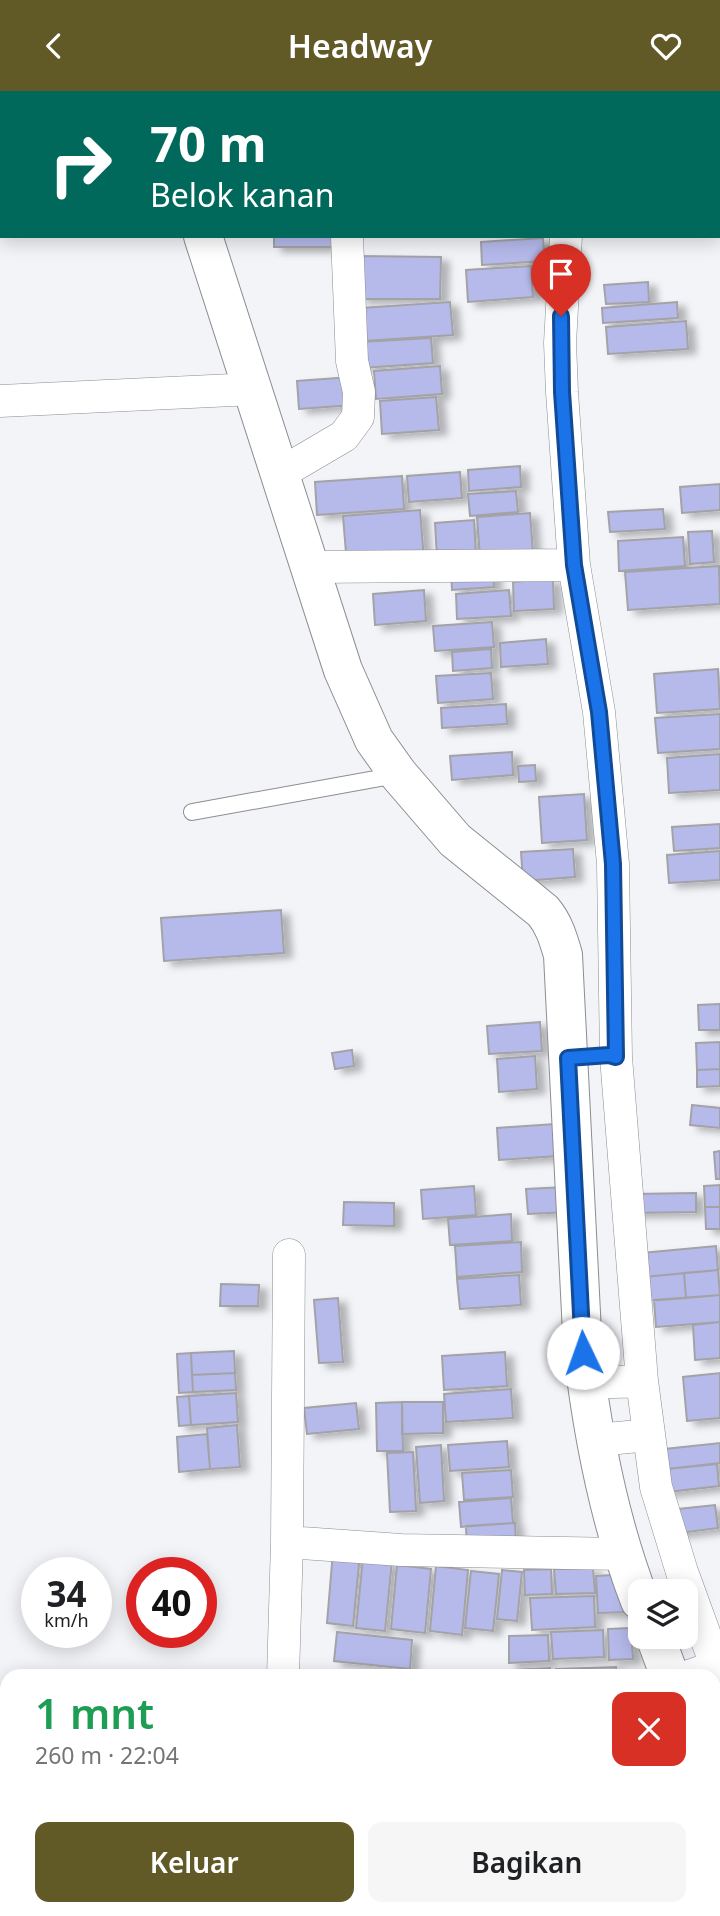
<!DOCTYPE html>
<html lang="id">
<head>
<meta charset="utf-8">
<style>
  body { margin:0; font-family:"Noto Sans",sans-serif; background:#f6f6f6; color:#202124; height:100vh; display:flex; flex-direction:column; font-size:26px; white-space:nowrap }
  * { box-sizing:border-box; margin:0 }
  p { font-size:23px; color:#757577 }
  .icon { flex:none; width:38px; height:38px; fill:none; stroke:currentColor; stroke-width:2; stroke-linecap:round; stroke-linejoin:round }
  .map { position:relative; flex:1; overflow:hidden }
  .sheet { position:absolute; left:0px; top:1578px; width:721px; height:247px; display:flex; flex-direction:column; background:#fff; border-radius:21px 21px 0 0; box-shadow:0 4px 18px #0003 }
  .sheet>* { flex:none }
  .top-card { position:absolute; left:0px; top:0px; width:721px; height:147px; box-shadow:0 4px 18px #0003; background:#00695c; color:#fff; overflow:hidden }
  .fabs { position:absolute; left:628px; top:1488px; display:grid; gap:14px }
  .fabs a { display:grid; place-items:center; width:70px; height:70px; border-radius:14px; background:#fff; box-shadow:0 4px 18px #0003; font-size:35px }
  .speed { position:absolute; left:21px; top:1466px; display:flex; gap:14px; font-size:35px; font-weight:700; text-align:center }
  .speed>* { display:grid; place-content:center; width:91px; height:91px; border-radius:50%; background:#fff; box-shadow:0 4px 18px #0003; line-height:1 }
  .speed small { font-size:18px; font-weight:400 }
  .speed .limit { border:10px solid #d22; background:#fff; color:#111 }
  .pin { position:absolute; display:grid; place-items:center; width:60px; height:60px; color:#fff; margin:-72px -30px; border-radius:50% 50% 50% 0; rotate:-45deg; box-shadow:0 0 7px #0007 }
  .pin .icon { rotate:45deg }
  .me { position:absolute; width:77px; margin:-38px; rotate:357deg; stroke-linejoin:round; filter:drop-shadow(0 0 5px #0008) }
  .turn { display:flex; align-items:center; gap:24px; height:147px; padding:0 35px; font-size:32px }
  .turn .icon { width:91px; height:91px; stroke-width:2.5 }
  .turn b { display:block; font-size:49px; line-height:60px }
  .round { display:grid; place-items:center; flex:none; width:74px; height:74px; border-radius:14px; background:#f6f6f6 }
  .overview { display:flex; align-items:center; justify-content:space-between; height:119px; padding:0 35px }
  h1 { font-size:42px; font-weight:600; line-height:52px; color:#1e9e55 }
  .action { display:flex; gap:14px; margin-top:auto; padding:14px 35px }
  .action a { flex:1; height:80px; border-radius:14px; background:#625a26; color:#fff; font-size:28px; font-weight:600; line-height:80px; text-align:center }
  .action a+a { background:#f6f6f6; color:#202124 }
  header { display:flex; justify-content:space-between; align-items:center; height:91px; padding:0 35px; background:#625a26; color:#fff; font-size:32px; font-weight:600 }
  .map>svg:first-child { display:block }
  .building { fill:#b6baeb; stroke:#a3a3a7; stroke-width:2; filter:url(#shadow) }
  .lines { fill:none; stroke-linecap:round; stroke-linejoin:round }
  .lane-casing { stroke:#8c8d90; stroke-width:18 }
  .street-casing { stroke:#8c8d90; stroke-width:33 }
  .secondary-casing { stroke:#8c8d90; stroke-width:40 }
  .lane { stroke:#fff; stroke-width:16 }
  .street { stroke:#fff; stroke-width:32 }
  .secondary { stroke:#fff; stroke-width:38 }
  .route-casing { stroke:#114b97; stroke-width:18 }
  .route { stroke:#1a73e8; stroke-width:12 }
</style>
</head>
<body>
<header><svg class="icon" aria-label="back" viewBox="0 0 24 24"><path d="M15 5l-7 7 7 7"/></svg>Headway<svg class="icon" aria-label="heart" viewBox="0 0 24 24"><path d="M12 20l-8-8c-3-5 5-10 8-4 3-6 11-1 8 4z"/></svg></header>
<div class="map">
<svg width="720" height="1825" viewBox="0 0 720 1825">
  <defs>
    <filter id="shadow"><feDropShadow dx="8" dy="4.5" stdDeviation="3.5" flood-color="#0004"/></filter>
  </defs>
  <rect width="100%" height="100%" fill="#f3f4f8"/>
  <path class="building" d="M274,145h67v11h-67z
    M543,147l2,23 -63,4 -1,-23z
    M359,165l82,1 -1,42h-81z
    M531,175l2,31 -65,5 -2,-32z
    M648,191l1,20 -43,2 -2,-19z
    M450,211l3,33 -89,6 -3,-33z
    M677,211l1,16 -75,5 -1,-15z
    M686,230l2,28 -80,5 -2,-27z
    M431,247l2,25 -71,5 -1,-26z
    M440,275l2,28 -66,5 -2,-28z
    M351,286l2,28 -54,4 -2,-28z
    M436,306l3,33 -57,4 -2,-33z
    M520,375l1,21 -52,4 -1,-21z
    M460,381l2,26 -53,4 -2,-26z
    M402,385l2,33 -87,6 -2,-33z
    M720,393v26l-38,3 -2,-26z
    M516,400l2,21 -48,4 -2,-22z
    M663,418l2,20 -55,3 -2,-20z
    M420,419l4,50 -77,5 -4,-49z
    M530,422l3,40 -53,4 -3,-40z
    M474,429l2,36 -39,2 -2,-35z
    M712,440l2,31 -24,2 -2,-32z
    M683,446l2,29 -66,5 -1,-30z
    M719,475l1,38 -92,6 -3,-38z
    M493,476l1,20 -42,3 -1,-20z
    M553,488l1,30 -40,2 -1,-29z
    M424,499l2,31 -51,4 -2,-31z
    M509,499l2,26 -54,3 -1,-25z
    M492,531l2,25 -59,4 -2,-25z
    M546,548l2,25 -47,3 -1,-24z
    M491,558l1,19 -39,3 -1,-19z
    M718,578l2,40 -63,4 -3,-39z
    M491,582l2,26 -55,4 -2,-27z
    M506,613l1,20 -65,4 -1,-20z
    M720,623v35l-62,4 -3,-35z
    M512,661l1,23 -61,5 -2,-24z
    M720,663v36l-51,3 -2,-35z
    M535,674l1,16 -17,1 -1,-16z
    M584,703l3,46 -45,3 -3,-46z
    M720,733v24l-46,3 -2,-24z
    M573,758l2,28 -52,4 -2,-29z
    M720,760v29l-51,3 -2,-28z
    M281,819l3,43 -120,8 -3,-43z
    M720,913v26h-21l-1,-25z
    M540,931l2,29 -53,3 -2,-28z
    M720,951v27l-23,1 -1,-27z
    M352,959l2,16 -19,3 -3,-16z
    M535,965l2,33 -38,3 -2,-33z
    M720,978v17l-23,1v-17z
    M692,1014l28,3v20l-30,-3z
    M555,1033l3,32 -59,4 -2,-32z
    M720,1060v28h-4l-2,-27z
    M720,1094v22h-15l-1,-21z
    M474,1095l2,29 -53,4 -2,-29z
    M565,1096l2,25 -39,2 -2,-25z
    M696,1102v19l-67,1 1,-19z
    M344,1111l50,1v23l-51,-1z
    M705,1116h15v22h-14z
    M511,1123l1,27 -62,4 -2,-26z
    M521,1151l1,30 -65,5 -2,-31z
    M716,1155l2,24 -73,7 -3,-24z
    M718,1179l2,25 -34,3 -2,-25z
    M684,1182l2,25 -39,3 -2,-24z
    M519,1184l2,30 -61,4 -3,-30z
    M221,1193l38,1 -1,21h-38z
    M720,1204v27l-64,5 -2,-27z
    M338,1207l5,64 -24,1 -5,-63z
    M720,1231v36l-25,2 -2,-35z
    M234,1260l1,22 -43,2 -1,-22z
    M505,1261l2,34 -63,4 -2,-34z
    M191,1262l2,39 -14,1 -2,-39z
    M235,1282l1,17 -43,2 -1,-17z
    M720,1282v45l-33,3 -4,-44z
    M511,1298l2,29 -67,4 -2,-28z
    M236,1302l2,29 -47,3 -2,-29z
    M189,1305l2,29 -12,1 -2,-29z
    M402,1311h41v31l-41,1z
    M402,1311l1,49h-26l-1,-48z
    M356,1312l3,26 -52,5 -3,-26z
    M237,1334l3,42 -30,2 -3,-41z
    M207,1343l3,35 -31,3 -2,-35z
    M507,1350l2,26 -59,4 -2,-26z
    M720,1352v20l-53,6 -2,-20z
    M441,1354l3,56 -24,2 -4,-56z
    M413,1361l3,59 -26,1 -3,-59z
    M717,1373l2,22 -60,7 8,-24z
    M511,1379l2,27 -49,3 -2,-27z
    M511,1407l2,25 -52,4 -2,-25z
    M715,1414l3,23 -46,6 -3,-24z
    M515,1432l1,24 -49,3 -1,-24z
    M333,1460l27,3 -7,72 -26,-3z
    M363,1467l29,3 -7,70 -29,-3z
    M397,1474l34,4 -6,64 -34,-4z
    M436,1475l32,4 -6,65 -32,-4z
    M593,1477l2,25 -39,1 -2,-25z
    M551,1478l1,25 -27,1 -1,-25z
    M502,1479l20,2 -5,49 -20,-2z
    M471,1480l28,3 -6,57 -28,-3z
    M630,1483l1,38 -33,1 -2,-37z
    M594,1505l1,31 -63,3 -2,-32z
    M631,1537l2,31 -24,1 -1,-31z
    M603,1539l1,27 -51,2 -2,-27z
    M337,1541l75,8 -2,29 -76,-8z
    M548,1544l1,26 -40,2v-27z
    M616,1576v10h-59l-1,-8z
    M550,1577v9h-37v-7z
    M425,1818h31v7h-31z
    M499,1818v7h-33l-1,-6z
    M558,1818h56v7h-55z
    M626,1818h52v4l-52,2z"/>
  <g class="lines">
    <defs>
      <path id="lane" d="M192,721l205,-37"/>
      <path id="street" d="M577,2l1,-2
        M566,145l-6,107 2,49 12,173 25,147 14,152 3,193 26,324 14,106 26,85 38,104
        M0,310l254,-12
        M281,382l63,-37 14,-19 1,-25 -7,-31 -5,-125
        M310,476l264,-2
        M587,1292l55,-2
        M597,1349l52,-5
        M287,1451l114,8 221,4
        M283,1586l4,-135 2,-287
        M686,1586l31,-11
        M277,1818v7"/>
      <path id="secondary" d="M185,2v-2
        M203,145l140,434 31,70 25,35 56,65 88,71c11,13 15,27 20,44l20,398c10,85 26,168 57,248
        M655,1545l15,41
        M714,1715l6,20"/>
    </defs>
    <use href="#lane" class="lane-casing"/>
    <use href="#street" class="street-casing"/>
    <use href="#secondary" class="secondary-casing"/>
    <use href="#lane" class="lane"/>
    <use href="#street" class="street"/>
    <use href="#secondary" class="secondary"/>
  </g>
  <g class="lines">
    <defs>
      <path id="route" d="M561,225l1,76 12,173 25,147 14,152 3,193 -7,-2 -41,3 15,295"/>
    </defs>
    <use href="#route" class="route-casing"/>
    <use href="#route" class="route"/>
  </g>
</svg>
<div class="fabs">
<a><svg class="icon" aria-label="layers" viewBox="0 0 24 24"><path d="M12 4l9 5-9 5-9-5zM3 14l9 5 9-5"/></svg></a>
</div>
<div class="speed"><div>34<small>km/h</small></div><div class="limit">40</div></div>
<div class="pin" style="left:561px;top:225px;background:#d93025"><svg class="icon" aria-label="arrive" viewBox="0 0 24 24"><path d="M6 21V4h12l-3 4 3 4H6"/></svg></div>
<svg class="me" style="left:583px;top:1262px" viewBox="-20 -20 40 40"><circle r="19" fill="#fff"/><path d="M0-13L10 11 0 6-10 11z" fill="#1a73e8"/></svg>
<div class="top-card">
<div class="turn"><svg class="icon" aria-label="right" viewBox="0 0 24 24"><path d="M7 20v-9h11M14 6l5 5-5 5"/></svg><div><b>70 m</b>Belok kanan</div></div>
</div>
<section class="sheet">
<div class="overview"><div><h1>1 mnt</h1><p>260 m · 22:04</p></div><a class="round" style="background:#d93025;color:#fff"><svg class="icon" aria-label="close" viewBox="0 0 24 24"><path d="M6 6l12 12M18 6L6 18"/></svg></a></div>
<div class="action"><a>Keluar</a><a>Bagikan</a></div>
</section>
</div>
</body>
</html>
